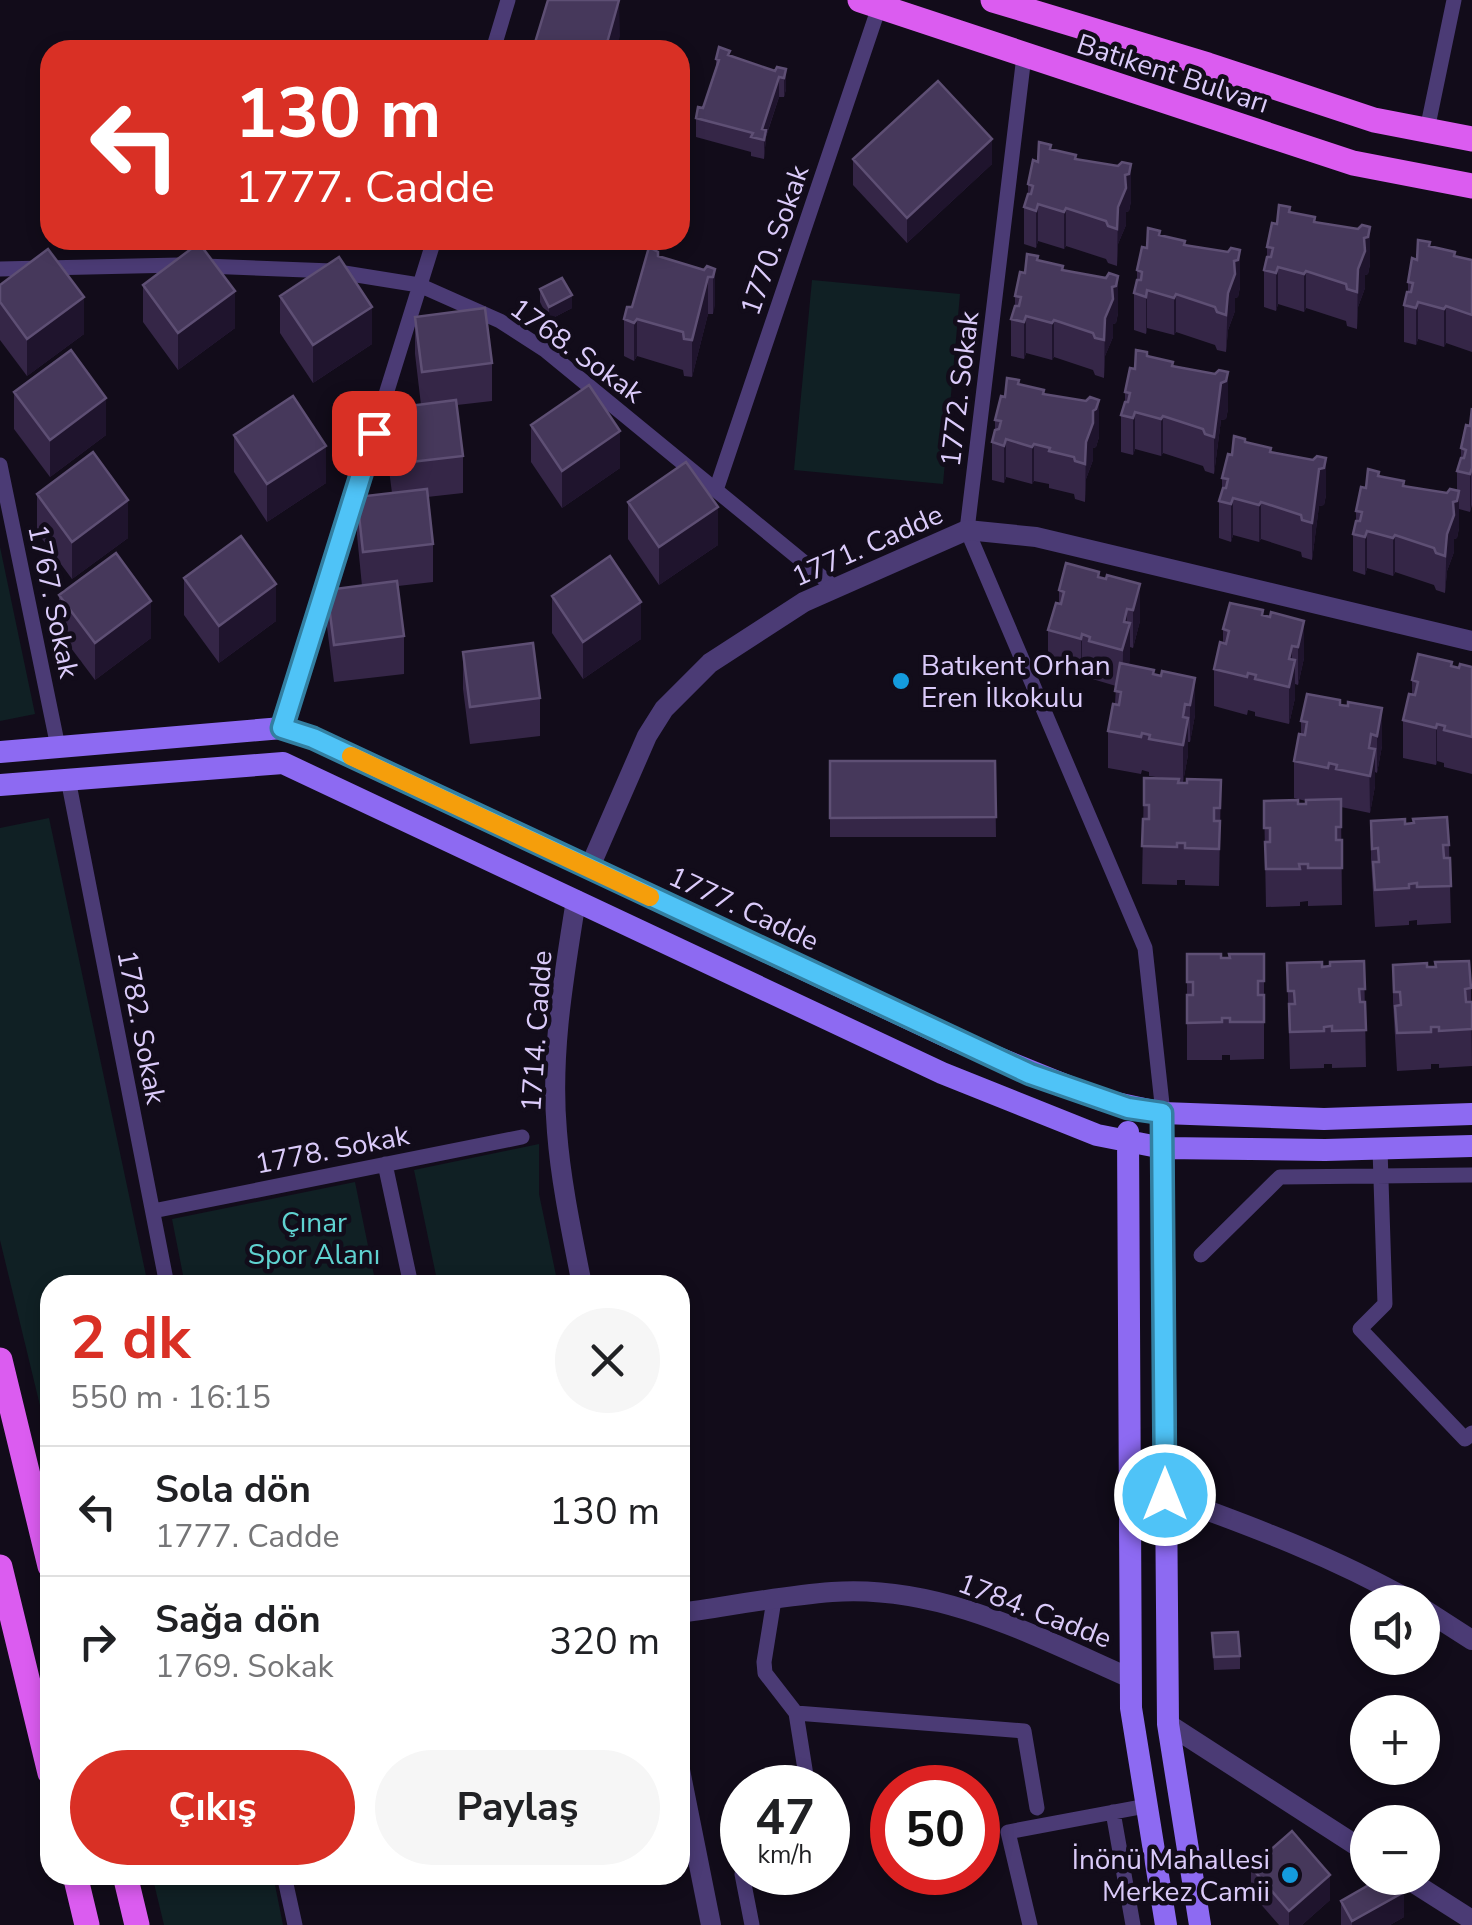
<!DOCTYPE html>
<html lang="tr">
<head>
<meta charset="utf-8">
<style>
  body { margin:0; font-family:"Nunito Sans",sans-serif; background:#f6f6f6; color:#202124; height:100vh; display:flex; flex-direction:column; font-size:38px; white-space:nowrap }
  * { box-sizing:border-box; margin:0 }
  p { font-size:32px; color:#757577 }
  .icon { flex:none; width:55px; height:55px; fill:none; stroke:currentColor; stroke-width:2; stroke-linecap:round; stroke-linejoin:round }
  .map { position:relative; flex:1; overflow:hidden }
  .side { position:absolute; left:40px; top:1275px; width:650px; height:610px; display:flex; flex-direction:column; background:#fff; border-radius:30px; box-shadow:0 5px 15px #0003 }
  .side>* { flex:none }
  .hud { position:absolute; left:40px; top:40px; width:650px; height:210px; border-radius:30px; box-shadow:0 5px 15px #0003; background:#d93025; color:#fff; overflow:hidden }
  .fabs { position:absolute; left:1350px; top:1585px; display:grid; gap:20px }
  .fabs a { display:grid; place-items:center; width:90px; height:90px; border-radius:50%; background:#fff; box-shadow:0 5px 15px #0003; font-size:50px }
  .speed { position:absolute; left:720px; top:1765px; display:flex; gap:20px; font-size:50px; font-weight:700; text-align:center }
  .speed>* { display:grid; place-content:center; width:130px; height:130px; border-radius:50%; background:#fff; box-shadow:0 5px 15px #0003; line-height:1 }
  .speed small { font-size:25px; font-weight:400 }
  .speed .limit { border:15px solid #d22; background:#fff; color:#111 }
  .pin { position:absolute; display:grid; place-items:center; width:85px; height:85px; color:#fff; margin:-42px; border-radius:20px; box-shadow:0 5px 15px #0006 }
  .me { position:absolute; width:110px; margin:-55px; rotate:0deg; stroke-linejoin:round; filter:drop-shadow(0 0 8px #0008) }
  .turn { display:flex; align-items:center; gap:35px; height:210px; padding:0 30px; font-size:45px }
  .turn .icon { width:130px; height:130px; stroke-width:2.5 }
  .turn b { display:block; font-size:70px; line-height:85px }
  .round { display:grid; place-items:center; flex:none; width:105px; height:105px; border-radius:52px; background:#f6f6f6 }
  .overview { display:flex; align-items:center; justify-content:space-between; height:170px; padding:0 30px }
  h1 { font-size:60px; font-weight:700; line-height:75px; color:#d93025 }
  .button { display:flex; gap:20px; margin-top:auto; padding:20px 30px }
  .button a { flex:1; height:115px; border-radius:60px; background:#d93025; color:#fff; font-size:40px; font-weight:700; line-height:115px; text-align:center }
  .button a+a { background:#f6f6f6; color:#202124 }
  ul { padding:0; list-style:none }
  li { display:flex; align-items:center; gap:30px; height:130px; padding:0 30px; border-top:2px solid #e0e0e0 }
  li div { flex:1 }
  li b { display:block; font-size:38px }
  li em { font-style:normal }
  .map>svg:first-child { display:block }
  .green { fill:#102024 }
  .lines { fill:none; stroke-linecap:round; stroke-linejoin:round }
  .minor { stroke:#4b3b75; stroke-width:15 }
  .tertiary { stroke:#4b3b75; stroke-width:20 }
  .secondary { stroke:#8d6af2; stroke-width:22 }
  .primary { stroke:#db5cf0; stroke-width:25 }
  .wall { fill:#352647 }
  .shaded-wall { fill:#1f142d }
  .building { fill:#46385b; stroke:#5e4f74; stroke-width:2.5 }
  .route-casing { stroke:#337fa1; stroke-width:25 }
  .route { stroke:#4fc3f7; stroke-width:18 }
  .slow { stroke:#f59e0b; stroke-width:18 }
  .poi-dot { fill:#149bdd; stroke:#120c1a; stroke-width:4 }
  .labels { text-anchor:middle; stroke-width:9; stroke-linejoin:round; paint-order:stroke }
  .street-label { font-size:28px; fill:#dbcbfa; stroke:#120c1a }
  .poi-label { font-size:28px; fill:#dbcbfa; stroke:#120c1a; text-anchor:start }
  .park-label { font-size:28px; fill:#5fd2d0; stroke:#120c1a }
</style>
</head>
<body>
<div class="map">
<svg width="1472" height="1925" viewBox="0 0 1472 1925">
  <rect width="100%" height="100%" fill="#120c1a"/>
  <path class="green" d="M812,280l148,14 -17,190 -149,-14z
    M0,547l35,167 -35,7z
    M49,818l99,467h-98v162l-50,-207v-412z
    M539,1144v50l19,91h-120l-24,-115z
    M355,1182l21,103h-191l-13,-66z
    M152,1875h121l10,50h-119z"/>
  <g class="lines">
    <path class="minor" d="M493,50l15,-50
      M1024,56l-57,474 178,418 18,165
      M1427,130l27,-130
      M0,269l179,-4 153,6 87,14 81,36 45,29 289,237
      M0,465l58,282
      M716,490l163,-483
      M282,728l152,-488
      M68,779l99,506
      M1380,1149l5,155 -25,25 105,110 7,-6
      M385,1164l26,121
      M153,1211l369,-74
      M1201,1255l79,-78 192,-2
      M774,1600l-10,62 1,11 31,40 12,75
      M796,1713l228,18 13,77
      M1113,1812l20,113
      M742,1874l10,51
      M284,1875l11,50
      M1030,1925l-22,-93 138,-26"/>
    <path class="tertiary" d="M589,869l58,-133 17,-27 46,-46 94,-61 163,-72 69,7 436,104
      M576,900c-12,76 -26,154 -19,232 4,51 15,102 25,153
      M1165,1495c86,31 169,62 248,107
      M1422,1608l50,32
      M680,1613c50,-7 101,-17 152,-21 107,-8 203,44 298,86
      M1168,1724l200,129
      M680,1770l31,155
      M1406,1878l66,42"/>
    <path class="secondary" d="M0,752l282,-24 31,10 641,302 148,60 61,13 161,6 148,-5
      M0,785l283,-22 659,310 155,62 66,13 162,2 147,-4
      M1128,1132l3,576 35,217
      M1163,1137l5,587 32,201"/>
    <path class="primary" d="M860,0l493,163 119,23
      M993,0l215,65 166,55 98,19
      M0,1360l50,206
      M0,1567l50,206
      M75,1875l12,50
      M125,1875l12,50"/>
  </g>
  <path class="wall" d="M730,55l45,16 11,-2v20l-2,8h-5l-13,40 -2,22 -13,-3v-4l-55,-15v-19l7,-10 13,-40v-9z
    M1051,149l25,10 55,42 -2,10 -3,1v13l-8,19 -1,22 -9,-3 -2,-4 -40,-13 -2,3 -26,-8 -2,7 -12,-4v-37l4,-12v-11l10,-22z
    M853,159l139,5 -85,79 -54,-58z
    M1290,212l25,10 55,42 -2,10 -3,1v13l-7,19 -1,22 -10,-3 -1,-5 -40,-13 -2,4 -26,-8 -2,7 -12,-4v-37l3,-12v-11l10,-23z
    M1160,235l25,10 55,42 -2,10 -3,1v13l-7,19 -2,22 -9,-2 -2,-5 -39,-13 -2,3 -27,-7 -1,6 -12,-4v-37l3,-12v-11z
    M1430,247l25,10 17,3v92l-26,-9 -2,4 -26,-8 -2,6 -12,-3v-37l4,-13v-10l9,-22z
    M658,256l46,14 11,-1 -2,45h-5l-16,63 -8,-1 -1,-6 -46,-14 -3,5 -10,-5v-37l8,-12z
    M1038,261l25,10 55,42 -2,10 -3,1v13l-8,19 -1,22 -9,-3 -2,-5 -39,-13 -2,3 -26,-7 -2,6 -13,-3v-37l4,-13v-10l10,-23z
    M0,285l84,49 -57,42 -27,-36z
    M143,285l92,43 -57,42 -35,-48z
    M540,289l32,19 -23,12 -9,-18z
    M280,296l92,48 -59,39 -33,-50z
    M415,317l77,46v38l-35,4 6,51v37l-36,4 6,47v38l-35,4 6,50v38l-70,8 -7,-55v-37l35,-4 -5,-51v-38l35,-4 -6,-47v-37l35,-4 -6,-51z
    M1147,356l26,10 55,43 -2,10 -5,1 -7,54 -9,-3 -2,-5 -40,-13 -2,3 -26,-7 -2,6 -12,-3v-37l4,-13v-10l10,-23z
    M1019,384l25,10 55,43 -3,10 -3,1v12l-7,19 -1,23 -10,-3 -1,-5 -25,-6v-4l-15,-3 -2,3 -26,-7 -2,6 -12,-3v-38l3,-12v-10l10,-23z
    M14,392l92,43 -56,42 -36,-48z
    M1472,408v97l-2,7 -11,-3v19l-2,10 -3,1v13l-7,19 -2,22 -9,-3 -2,-5 -39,-13 -2,4 -26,-8 -2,7 -12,-4v-37l3,-13v-10l23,-35 25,10 43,7 10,-3v-19l4,-12v-11l9,-22z
    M531,425l89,43 -58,40 -31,-46z
    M234,435l92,48 -59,39 -33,-50z
    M1245,443l26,10 55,42 -2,10 -5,1 -7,54 -10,-3 -1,-5 -40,-13 -2,3 -26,-7 -2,7 -12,-4v-37l3,-12v-11l10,-23z
    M37,494l91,44 -56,41 -35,-47z
    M628,502l90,43 -59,40 -31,-46z
    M1107,575l33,46 -7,27 -3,-1 -2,18 26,9 41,4v37l-5,27h-2v13l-5,27h-5v1l43,-3 -2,106 -34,-1v-5h-8v5l-35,-1 2,-106h18l-13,-2v-4l-7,-2 -1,4 -33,-6v-37l7,-27 1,-18 -27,-8v-4l-7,-2 -1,4 -33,-9v-37l11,-26v-14l40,-13 7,2z
    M184,578l92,43 -57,42 -35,-48z
    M59,595l92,43 -56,42 -36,-48z
    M552,596l89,43 -58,40 -31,-46z
    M1263,615l41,6v37l-6,27 -3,-1v14l-6,26 -34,-8v-4l-7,-2 -1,5 -33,-9v-37l9,-26v-14z
    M463,652l77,46v38l-70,8 -7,-55z
    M1452,666l7,2 13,-1v107l-28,-7v-4l-7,-2 -1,4 -33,-7v-38l9,-26v-14z
    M1340,705l42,3v38l-5,27 -2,-1v14l-5,27 -29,-6 1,98 -34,1v-5l-8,1v4l-34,1 -2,-106 42,3v-3l-12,-3v-37l7,-27v-13z
    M830,761h165l1,76h-166z
    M1371,821l34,3 44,21 2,78 -34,2v-5l-8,1v4l-34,2 -4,-68z
    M1187,954l34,4 43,-4v105l-34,1v-5h-8v5h-35z
    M1364,961l2,106 -34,1v-4h-8v4l-34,1 -3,-106 43,3z
    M1393,965l34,2 44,21 1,78 -33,2v-4h-8v5l-34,2 -4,-69z
    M1212,1633l28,23v13l-26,1z
    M1251,1867l79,33 -28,25h-23l-28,-32z
    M1341,1901l63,16 -14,8h-49z"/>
  <path class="shaded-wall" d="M619,0l1,36 -4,14h-11z
    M786,69v20l-2,8v-19z
    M779,77v20l-13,39 -2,23v-19l-2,-11z
    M992,139v25l-85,79v-25z
    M1131,164v37l-2,10 -3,1v13l-8,19 -1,22 1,-59 7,-32z
    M1038,204v37l-2,7v-37z
    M1066,208v38l-2,3v-37z
    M1370,227v37l-2,10 -3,1v13l-7,19 -1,22 1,-60 6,-31z
    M1240,250v37l-2,10 -3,1v13l-7,19 -2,22 2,-59 6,-32z
    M1278,267v37l-2,7v-38z
    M715,269v37l-2,8v-37z
    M1306,271v37l-2,4v-38z
    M1118,276v37l-2,10 -3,1v13l-8,19 -1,22 1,-60 7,-31z
    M708,277v37l-16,63v-37z
    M1147,290v38l-1,6v-37z
    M235,291v37l-57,42v-37z
    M1176,294v38l-2,3v-37z
    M572,295v13l-23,12v-13z
    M84,297v37l-57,42v-37z
    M1418,302v37l-2,6v-37z
    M1446,306v37l-2,4v-38z
    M372,307v37l-59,39v-38z
    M1026,316v37l-2,6v-37z
    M637,319v37l-3,5v-38z
    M1054,320v37l-2,3v-37z
    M1228,372v37l-2,10 -5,1 -7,54v-37l7,-54z
    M106,398v37l-56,42v-37z
    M1099,400v37l-3,10 -3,1v12l-7,19 -1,23 1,-60 7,-31z
    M1135,412v37l-2,6v-37z
    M1163,416v37l-2,3v-37z
    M620,431v37l-58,40v-37z
    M1006,439v38l-2,6v-37z
    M1034,444v37l-2,3v-37z
    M326,446v37l-59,39v-38z
    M1326,458v37l-2,10 -5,1 -7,54v-37l7,-54z
    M1471,468v37l-1,7v-38z
    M1459,491v37l-2,10 -3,1v13l-7,19 -2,22 2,-59 6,-32z
    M1233,498v37l-2,7v-38z
    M128,500v38l-56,41v-37z
    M1261,502v37l-2,3v-37z
    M718,507v38l-59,40v-38z
    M1367,531v37l-2,7v-38z
    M1395,535v37l-2,4v-38z
    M276,584v37l-57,42v-37z
    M1140,584v37l-7,27v-38z
    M151,601v37l-56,42v-37z
    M641,602v37l-58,40v-37z
    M1127,609v22l3,-8v38l-8,26 2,-65z
    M1304,621v37l-6,27v-38z
    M1082,634v38l-1,4v-37z
    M1292,646v25l3,-11v38l-6,26v-65z
    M1195,678v37l-5,27v-37z
    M1185,704v32l3,-18v37l-5,27v-65z
    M1382,708v38l-5,27v-37z
    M1437,724v37l-1,4v-37z
    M1371,734v32l4,-17v37l-5,27 -1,-65z
    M1330,1875v25l-28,25h-13v-14z
    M1404,1892v25l-14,8h-38v-4z"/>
  <path class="building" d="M548,0h71l-14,50h-59l-12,-4z
    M719,47l11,4 -2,4 47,16 2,-4 9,2 -2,9 -5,-1 -17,52 4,1 -2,10 -13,-3 2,-4 -57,-15 2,-11 5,1 16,-48 -3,-1z
    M938,81l54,58 -85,79 -54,-59z
    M1039,142l12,3 -1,4 26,6 -1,4 43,7 4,-4 9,2 -2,10 -4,1 1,13 -8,19 -1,22 -9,-3 -2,-5 -40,-13 -2,4 -26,-8 -2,7 -12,-4 4,-13h3l2,-8 -5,-2 5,-24 5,2z
    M1279,205l11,2 -1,5 26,5 -1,5 44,7 4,-4 8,2 -2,10 -4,1 1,13 -7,18 -1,23 -10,-3 -1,-5 -40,-13 -2,3 -26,-7 -2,6 -12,-3 3,-13h4l2,-9 -6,-1 5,-24 5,1z
    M1148,228l12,3 -1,4 26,6 -1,4 44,7 3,-4 9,2 -2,10 -4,1 1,13 -7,19 -2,22 -9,-3 -2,-5 -39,-13 -2,4 -27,-8 -1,7 -12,-4 3,-13h4l1,-8 -5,-2 5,-23 5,1z
    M1418,240l12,2 -1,4 26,6 -1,4 18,4v55l-26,-9 -2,3 -26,-7 -2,6 -12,-3 3,-13h4l2,-9 -5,-1 4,-24 5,2z
    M199,243l36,48 -57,42 -35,-48z
    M649,247l9,5v4l46,14 3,-4 8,3 -2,8h-5l-16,63 -8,-1 -1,-7 -46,-13 -3,4 -10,-4 3,-12h5z
    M48,249l36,48 -57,42 -27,-37v-17z
    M1027,254l11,2 -1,4 26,6 -1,4 44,8 3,-5 9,3 -2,10 -4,1 1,12 -8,19 -1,22 -9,-2 -2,-5 -39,-13 -2,3 -26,-7 -2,6 -13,-3 4,-13h4l2,-9 -6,-1 5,-24 5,1z
    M339,257l33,50 -59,38 -33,-49z
    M562,278l10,17 -23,12 -9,-18z
    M485,308l7,55 -70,9 -7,-55z
    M71,350l35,48 -56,42 -36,-48z
    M1136,350l11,2v4l26,6 -1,4 43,8 4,-4 9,2 -2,9 -5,2 -7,54 -9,-3 -2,-5 -40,-13 -2,3 -26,-7 -2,6 -12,-3 4,-13h3l2,-9 -5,-1 5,-24 5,1z
    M1007,378l12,2 -1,4 26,6 -1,4 43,7 4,-4 9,3 -3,9 -3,2v12l-7,19 -1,22 -10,-3 -1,-4 -25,-6 1,-3 -16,-4 -2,3 -26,-8 -2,7 -12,-4 3,-12 4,-1 2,-8 -6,-1 6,-24 4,1z
    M589,385l31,46 -58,40 -31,-46z
    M293,396l33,50 -59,38 -33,-49z
    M456,400l7,56 -70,8 -7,-55z
    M1472,408v60l-2,6 -13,-3 4,-13h3l2,-8 -5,-2 5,-23 4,1z
    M1234,436l11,3v3l26,6 -1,4 43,8 4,-4 9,2 -2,10 -5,1 -7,54 -10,-3 -1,-5 -40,-13 -2,3 -26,-7 -2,6 -12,-3 4,-13h3l2,-9 -6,-1 6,-24 4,1z
    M93,452l35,48 -56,42 -35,-48z
    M686,462l32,45 -59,40 -31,-45z
    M1368,469l11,3 -1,4 26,5 -1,5 44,7 3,-4 9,2 -2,10 -4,1 1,13 -7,19 -2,22 -9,-3 -2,-5 -39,-13 -2,3 -26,-7 -2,6 -12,-3 3,-13h4l2,-9 -6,-1 5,-24 5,1z
    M427,489l6,55 -70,8 -6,-55z
    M241,536l35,48 -57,42 -35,-48z
    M116,553l35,48 -56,42 -36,-48z
    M610,556l31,46 -58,40 -31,-46z
    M1066,563l33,9 -1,5 8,2 1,-4 33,9 -7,26 -6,-1 -3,13 6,1 -8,27 -33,-9 1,-4 -8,-3 -1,5 -33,-9 8,-27 5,1 3,-12 -5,-2z
    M397,581l7,55 -70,9 -7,-55z
    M1230,603l33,7 -1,5 8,2 1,-5 33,9 -6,26 -6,-1 -3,13 6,1 -6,27 -34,-8 1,-4 -8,-2 -1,4 -33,-8 6,-27 6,2 3,-13 -6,-2z
    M533,643l7,55 -70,9 -7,-55z
    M1418,654l34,8 -1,4 8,2 1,-4 12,3v70l-28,-7 1,-4 -8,-2 -1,4 -33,-8 6,-26 6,1 3,-13 -6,-2z
    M1120,663l34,7 -1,4 8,2 1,-5 33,7 -5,27 -5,-1 -2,13 5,1 -5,27 -34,-6 1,-4 -8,-2 -1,4 -33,-6 5,-27 6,1 2,-13 -6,-1z
    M1307,694l33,6v5l8,1v-4l34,6 -5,28 -6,-2 -2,14 6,1 -5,27 -34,-7 1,-4 -8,-2 -1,5 -34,-7 5,-27 6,1 2,-13 -6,-1z
    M830,761h165l1,56 -166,1z
    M1144,778l35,1 -1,4h9v-4l34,1 -1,28h-6v13h6l-1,28 -34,-1v-5h-8v4l-35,-1 1,-27h6v-14h-5z
    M1341,799v28h-5v13h6v28h-34v-4h-9l1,5h-34l-1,-27h5v-14h-6v-27l34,-1v4h8v-4z
    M1447,817l2,28h-6l1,13h6l1,28 -34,1v-4l-8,1v4l-34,2 -2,-28h6l-1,-14 -6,1 -1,-28 34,-2v5l9,-1 -1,-4z
    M1187,954h34v4h9l-1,-4h35v27h-6v14h6v27h-34v-4h-8v4l-35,1v-28h6v-13h-6z
    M1364,961l1,28h-6l1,13h5l1,28 -34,1v-5l-8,1v4l-34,1 -1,-28h6l-1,-13h-6l-1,-28 35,-1v5l8,-1v-4z
    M1469,961l2,27 -6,1 1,13h6v27l-33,2v-4h-8v5l-34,1 -2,-27 6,-1 -1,-13h-6l-1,-27 34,-2v4h9l-1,-5z
    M1238,1632l2,24 -26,1 -2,-24z
    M1292,1831l38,44 -41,36 -38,-44z
    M1381,1878h15l8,14 -52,29 -11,-20z"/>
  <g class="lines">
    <defs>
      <path id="route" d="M374,433l-92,295 31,10 717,336 98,34 34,5 3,382"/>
    </defs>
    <use href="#route" class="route-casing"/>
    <use href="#route" class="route"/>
    <path class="slow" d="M351,756l299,141"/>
  </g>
  <g class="poi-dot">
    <circle cx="901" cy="681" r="10"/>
    <circle cx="1290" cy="1875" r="10"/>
  </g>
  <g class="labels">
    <g class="street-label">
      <text transform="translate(1173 73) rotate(18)" y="10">Batıkent Bulvarı</text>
      <text transform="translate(774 240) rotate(-71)" y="10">1770. Sokak</text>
      <text transform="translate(577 350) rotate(36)" y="10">1768. Sokak</text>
      <text transform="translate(959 389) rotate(-83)" y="10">1772. Sokak</text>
      <text transform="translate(867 545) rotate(-24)" y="10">1771. Cadde</text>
      <text transform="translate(54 601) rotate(78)" y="10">1767. Sokak</text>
      <text transform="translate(744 908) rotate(25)" y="10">1777. Cadde</text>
      <text transform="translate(142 1027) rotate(79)" y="10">1782. Sokak</text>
      <text transform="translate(536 1031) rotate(-86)" y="10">1714. Cadde</text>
      <text transform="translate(332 1149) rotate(-11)" y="10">1778. Sokak</text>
      <text transform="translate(1035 1610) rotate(21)" y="10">1784. Cadde</text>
    </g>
    <g class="poi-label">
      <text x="921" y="675">Batıkent Orhan<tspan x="921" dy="32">Eren İlkokulu</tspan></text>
      <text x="1270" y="1869" text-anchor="end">İnönü Mahallesi<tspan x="1270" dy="32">Merkez Camii</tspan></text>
    </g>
    <g class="park-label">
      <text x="314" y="1232">Çınar<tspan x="314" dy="32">Spor Alanı</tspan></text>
    </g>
  </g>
</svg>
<div class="fabs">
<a><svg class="icon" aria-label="sound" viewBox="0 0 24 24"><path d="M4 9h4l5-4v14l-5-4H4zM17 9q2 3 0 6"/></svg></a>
<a>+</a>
<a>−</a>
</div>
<div class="speed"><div>47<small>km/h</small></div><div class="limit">50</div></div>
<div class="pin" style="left:374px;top:433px;background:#d93025"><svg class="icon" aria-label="arrive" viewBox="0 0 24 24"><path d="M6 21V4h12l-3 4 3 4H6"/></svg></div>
<svg class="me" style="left:1165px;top:1495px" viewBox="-20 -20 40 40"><circle r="17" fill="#4fc3f7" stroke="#fff" stroke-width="3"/><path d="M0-11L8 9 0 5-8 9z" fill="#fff"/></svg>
<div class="hud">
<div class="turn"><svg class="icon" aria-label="left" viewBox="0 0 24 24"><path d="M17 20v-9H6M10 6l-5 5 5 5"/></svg><div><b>130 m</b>1777. Cadde</div></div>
</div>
<section class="side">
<div class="overview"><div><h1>2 dk</h1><p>550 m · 16:15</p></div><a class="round"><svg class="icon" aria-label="close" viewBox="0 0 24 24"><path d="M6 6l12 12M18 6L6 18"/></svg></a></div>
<ul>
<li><svg class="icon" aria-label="left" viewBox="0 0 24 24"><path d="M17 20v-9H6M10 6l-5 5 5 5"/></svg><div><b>Sola dön</b><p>1777. Cadde</p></div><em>130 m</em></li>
<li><svg class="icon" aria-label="right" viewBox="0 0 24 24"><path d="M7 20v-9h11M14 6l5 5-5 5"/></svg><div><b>Sağa dön</b><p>1769. Sokak</p></div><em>320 m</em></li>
</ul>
<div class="button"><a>Çıkış</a><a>Paylaş</a></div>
</section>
</div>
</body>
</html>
